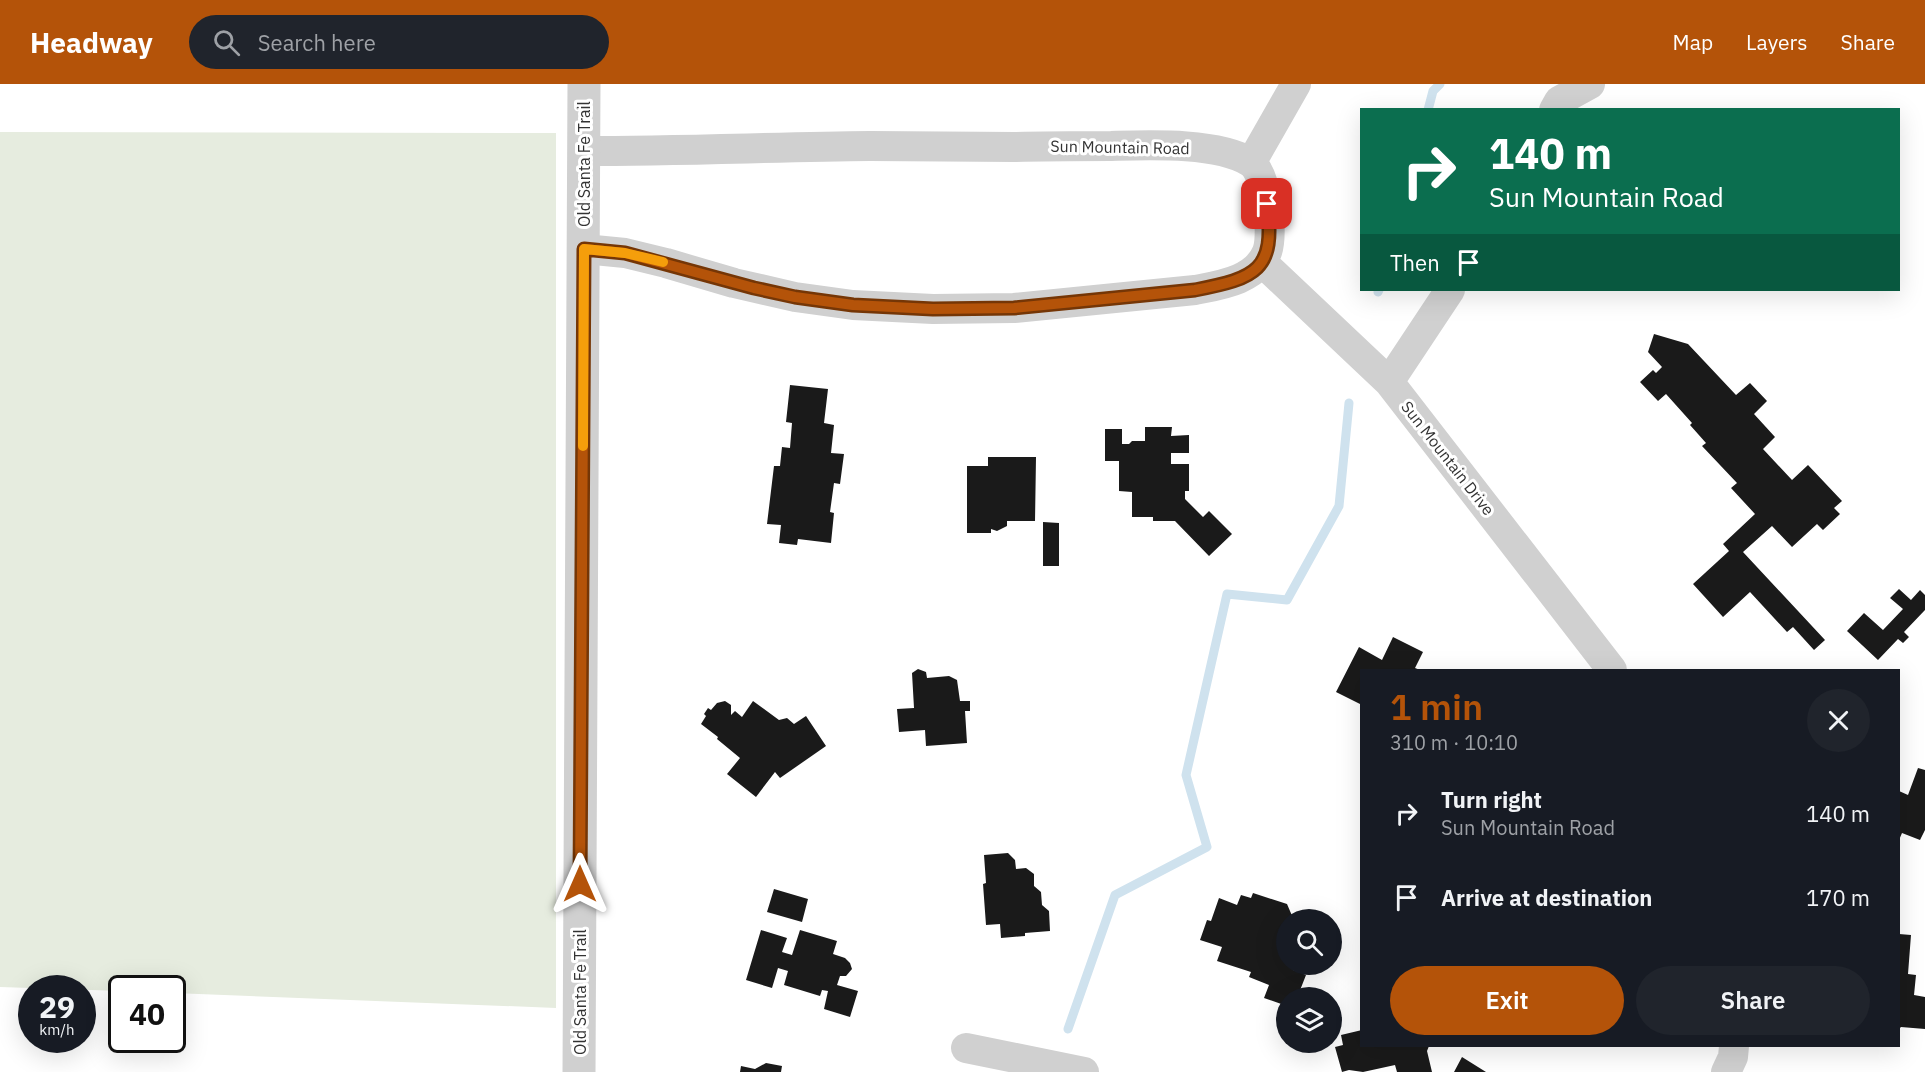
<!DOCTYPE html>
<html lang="en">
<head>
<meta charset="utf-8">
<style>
  body { margin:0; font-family:"IBM Plex Sans",sans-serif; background:#20242c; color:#f1f3f6; height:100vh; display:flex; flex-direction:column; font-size:22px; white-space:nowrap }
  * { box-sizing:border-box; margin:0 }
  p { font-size:20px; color:#9ea1a6 }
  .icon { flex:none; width:33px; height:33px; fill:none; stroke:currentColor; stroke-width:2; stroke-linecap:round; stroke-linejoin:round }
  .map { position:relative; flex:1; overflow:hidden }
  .panel { position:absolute; left:1360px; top:585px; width:540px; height:378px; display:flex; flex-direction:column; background:#171b24; border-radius:0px; box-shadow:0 6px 24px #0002 }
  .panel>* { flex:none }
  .top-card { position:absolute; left:1360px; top:24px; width:540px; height:183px; border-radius:0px; box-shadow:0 6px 24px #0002; background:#0b6e4f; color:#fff; overflow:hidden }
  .fabs { position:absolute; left:1276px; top:825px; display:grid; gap:12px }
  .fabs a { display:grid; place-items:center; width:66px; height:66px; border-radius:50%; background:#171b24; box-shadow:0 6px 24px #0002; font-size:30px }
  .speed { position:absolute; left:18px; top:891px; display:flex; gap:12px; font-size:30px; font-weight:700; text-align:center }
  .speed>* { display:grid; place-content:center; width:78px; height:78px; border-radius:50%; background:#171b24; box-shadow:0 6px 24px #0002; line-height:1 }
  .speed small { font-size:15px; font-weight:400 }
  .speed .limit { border:3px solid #111; border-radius:9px; background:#fff; color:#111 }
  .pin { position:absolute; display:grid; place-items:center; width:51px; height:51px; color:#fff; margin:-26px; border-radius:12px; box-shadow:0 3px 9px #0006 }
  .me { position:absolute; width:66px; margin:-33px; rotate:0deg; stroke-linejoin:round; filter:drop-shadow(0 0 4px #0008) }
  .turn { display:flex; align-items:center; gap:21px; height:126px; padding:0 30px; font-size:27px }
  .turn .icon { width:78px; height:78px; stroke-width:2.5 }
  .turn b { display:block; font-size:42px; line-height:51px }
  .then { display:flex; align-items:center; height:57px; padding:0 30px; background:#0003; gap:12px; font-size:22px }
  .round { display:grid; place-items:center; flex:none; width:63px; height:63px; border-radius:32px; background:#20242c }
  .overview { display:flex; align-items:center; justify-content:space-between; height:102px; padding:0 30px }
  h1 { font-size:36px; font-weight:600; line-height:45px; color:#b45309 }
  .button { display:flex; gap:12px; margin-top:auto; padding:12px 30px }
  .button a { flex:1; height:69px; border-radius:36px; background:#b45309; color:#fff; font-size:24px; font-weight:600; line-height:69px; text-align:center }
  .button a+a { background:#20242c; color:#f1f3f6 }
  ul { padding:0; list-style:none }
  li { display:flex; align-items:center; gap:18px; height:84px; padding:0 30px }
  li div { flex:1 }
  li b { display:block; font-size:22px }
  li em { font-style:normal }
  header { display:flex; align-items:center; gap:36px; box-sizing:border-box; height:84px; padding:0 30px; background:#b45309; color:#fff }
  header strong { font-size:28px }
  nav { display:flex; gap:33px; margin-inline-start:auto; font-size:21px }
  .search { width:420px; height:54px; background:#20242c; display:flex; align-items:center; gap:15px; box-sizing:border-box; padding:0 21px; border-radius:33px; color:#9ea1a6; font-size:22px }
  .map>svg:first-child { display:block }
  .green { fill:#e6ecdf }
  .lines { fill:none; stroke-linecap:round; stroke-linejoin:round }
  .stream { stroke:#cfe2ee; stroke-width:9 }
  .building { fill:#1a1a1a }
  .minor { stroke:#d0d0d0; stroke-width:30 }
  .tertiary { stroke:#d0d0d0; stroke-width:33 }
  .route-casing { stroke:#753606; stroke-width:15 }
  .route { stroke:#b45309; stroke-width:10 }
  .slow { stroke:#f59e0b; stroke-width:10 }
  .labels { text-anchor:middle; stroke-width:6; stroke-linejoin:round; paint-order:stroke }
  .street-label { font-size:16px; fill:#333; stroke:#fff }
</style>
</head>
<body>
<header>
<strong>Headway</strong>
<div class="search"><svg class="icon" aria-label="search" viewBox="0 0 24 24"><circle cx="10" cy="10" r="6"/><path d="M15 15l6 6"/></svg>Search here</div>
<nav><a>Map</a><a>Layers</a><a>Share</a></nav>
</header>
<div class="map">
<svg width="1925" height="988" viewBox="0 0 1925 988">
  <rect width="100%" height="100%" fill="#fff"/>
  <path class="green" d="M0,48l556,1v875l-383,-15 -1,-5h-50l-1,3 -121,-4z"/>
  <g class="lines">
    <path class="stream" d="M1428,26l5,-19 7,-7
      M1378,208l1,-2
      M1068,945l47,-134 92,-48 -21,-72 41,-181 60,6 52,-94 10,-103"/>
  </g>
  <path class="building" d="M1654,250l34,10 48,51 14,-12 17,18 -13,13 21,23 -12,12 29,31 16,-15 34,36 -8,7 6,6 -17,16 -6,-6 -25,23 -20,-21 -29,26 82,88 -11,10 -21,-23 -6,5 -37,-40 -27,25 -30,-33 36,-33 -6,-7 32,-30 -24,-26 6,-5 -35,-37 4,-3 -16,-18 2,-2 -26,-29 -8,7 -18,-19 13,-12 3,3 6,-6 -14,-15z
    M790,301l38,4 -4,34 10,2 -3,28 13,1 -4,30 -6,-1 -4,29 4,1 -3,30 -33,-4 -1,6 -18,-2 2,-18 -14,-1 7,-58h6l2,-19 8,1 2,-25 -6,-1z
    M1145,343h27l-1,9 18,-1v18h-18v11h18v27h-4v8l18,18 6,-6 23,23 -23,22 -34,-35h-22v-4h-21v-25l-13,-1v-30h-14v-32h17v15h7l3,-3h13z
    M988,373h48l-1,64h-28v5l-10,5 -6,-2v4h-24v-67h21z
    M1043,438l16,1v43h-16z
    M1899,505l12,11 9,-10 5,5v15l-21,22 5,5 -6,6 -5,-4 -20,21 -31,-29 17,-18 19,17 20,-21 -13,-11z
    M1393,553l30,15 -8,16 5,2h-58v35l-26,-13 23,-45 23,13z
    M918,585l8,3 1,6 22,-2 8,4 3,21h10v10h-5l2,32 -41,3 -1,-16 -26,2 -2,-23 17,-1 -2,-35z
    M725,617l6,4v10l4,-4 7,6 11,-16 26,19 8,-2 7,6 12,-8 20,30 -46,32 -5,-6 -19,25 -29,-23 13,-16 -23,-19 1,-2 -17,-13 5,-8 -2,-2 4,-6 3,2 6,-7z
    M1918,684l7,2v60l-5,10 -18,-7 -3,7v-49l9,4z
    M1008,769l7,7 1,9 10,-1 8,6v12l7,6 1,13 7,6 1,20 -25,2v3l-24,2 -1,-14 -14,1 -3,-41 3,-1 -2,-28z
    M774,805l34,10 -6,23 -35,-10z
    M1253,809l34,11 6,14 -6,2v14l-3,9 3,1v20h8l-2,6 13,5 -9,23h-10v8l-23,-8 5,-13 -20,-8 2,-5 -34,-11 5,-14 -22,-7 7,-20 4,1 8,-23 18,7 4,-10 10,3z
    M761,846l26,8 -5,14 10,3 8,-25 37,11 -4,13 12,4 5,5 2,6 -6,7h-6l-3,9 21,6 -8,26 -26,-8 4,-18 -6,-1 -2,6 -36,-11 4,-14 -10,-3 -6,20 -26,-8z
    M1899,850l12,1 -3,39 8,1 -2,20 11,2v32l-24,-2 -2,2z
    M1362,946v16h67l-2,5 5,21h-35l-2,-7 -32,7 -14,-2 -7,2 -7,-25 8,-2 -2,-10z
    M1462,973l24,15h-32z
    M766,979l16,3 -1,6h-41l1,-6 14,3z"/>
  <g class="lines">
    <path class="minor" d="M1554,26l5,-9 31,-17
      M1251,79l45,-79
      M584,165l41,4 41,10 68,20 61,14 58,8 80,4 81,-1 181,-18c26,-5 61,-10 72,-38 7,-18 0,-80 -17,-90 -33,-20 -101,-17 -139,-16 -32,0 -64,0 -96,1 -48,0 -96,-1 -145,-1 -95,1 -191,5 -286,5
      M1263,179l126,119 223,288
      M1389,298l61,-92
      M966,964l118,24
      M1726,988l7,-15 1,-11"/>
    <path class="tertiary" d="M579,988l5,-988"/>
  </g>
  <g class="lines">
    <defs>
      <path id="route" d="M580,800l4,-635 41,4 129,35 41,9 58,8 80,4 81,-1 181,-18c61,-12 81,-19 72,-86"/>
    </defs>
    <use href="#route" class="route-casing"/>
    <use href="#route" class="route"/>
    <path class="slow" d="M583,362l1,-197 41,4 38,9"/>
  </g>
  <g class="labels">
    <g class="street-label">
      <text transform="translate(1120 63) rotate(1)" y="6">Sun Mountain Road</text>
      <text transform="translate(584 80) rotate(-90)" y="6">Old Santa Fe Trail</text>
      <text transform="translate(1448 374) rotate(52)" y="6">Sun Mountain Drive</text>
      <text transform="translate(580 908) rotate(-90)" y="6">Old Santa Fe Trail</text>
    </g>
  </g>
</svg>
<div class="fabs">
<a><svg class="icon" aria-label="search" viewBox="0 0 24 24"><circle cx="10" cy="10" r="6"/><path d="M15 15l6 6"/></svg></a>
<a><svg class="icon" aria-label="layers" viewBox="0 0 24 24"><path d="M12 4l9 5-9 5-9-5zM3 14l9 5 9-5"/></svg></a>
</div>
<div class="speed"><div>29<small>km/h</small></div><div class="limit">40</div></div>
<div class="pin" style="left:1267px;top:120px;background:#d93025"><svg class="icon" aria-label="arrive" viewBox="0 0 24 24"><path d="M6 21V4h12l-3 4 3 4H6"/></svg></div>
<svg class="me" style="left:580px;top:800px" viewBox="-20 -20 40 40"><path d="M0-17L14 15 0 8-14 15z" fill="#b45309" stroke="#fff" stroke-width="4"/></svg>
<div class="top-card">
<div class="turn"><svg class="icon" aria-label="right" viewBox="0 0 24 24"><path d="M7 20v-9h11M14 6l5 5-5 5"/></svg><div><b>140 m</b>Sun Mountain Road</div></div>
<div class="then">Then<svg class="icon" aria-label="arrive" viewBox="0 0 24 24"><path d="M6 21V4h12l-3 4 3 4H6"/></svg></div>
</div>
<section class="panel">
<div class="overview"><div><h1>1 min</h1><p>310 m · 10:10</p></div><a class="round"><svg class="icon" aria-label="close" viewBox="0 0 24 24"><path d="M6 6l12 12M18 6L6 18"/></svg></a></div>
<ul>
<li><svg class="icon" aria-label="right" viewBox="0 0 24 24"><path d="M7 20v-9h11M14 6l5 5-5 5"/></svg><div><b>Turn right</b><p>Sun Mountain Road</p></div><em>140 m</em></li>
<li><svg class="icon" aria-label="arrive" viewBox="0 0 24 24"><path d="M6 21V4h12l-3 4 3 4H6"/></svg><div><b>Arrive at destination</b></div><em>170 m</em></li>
</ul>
<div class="button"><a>Exit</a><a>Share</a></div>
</section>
</div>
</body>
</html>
